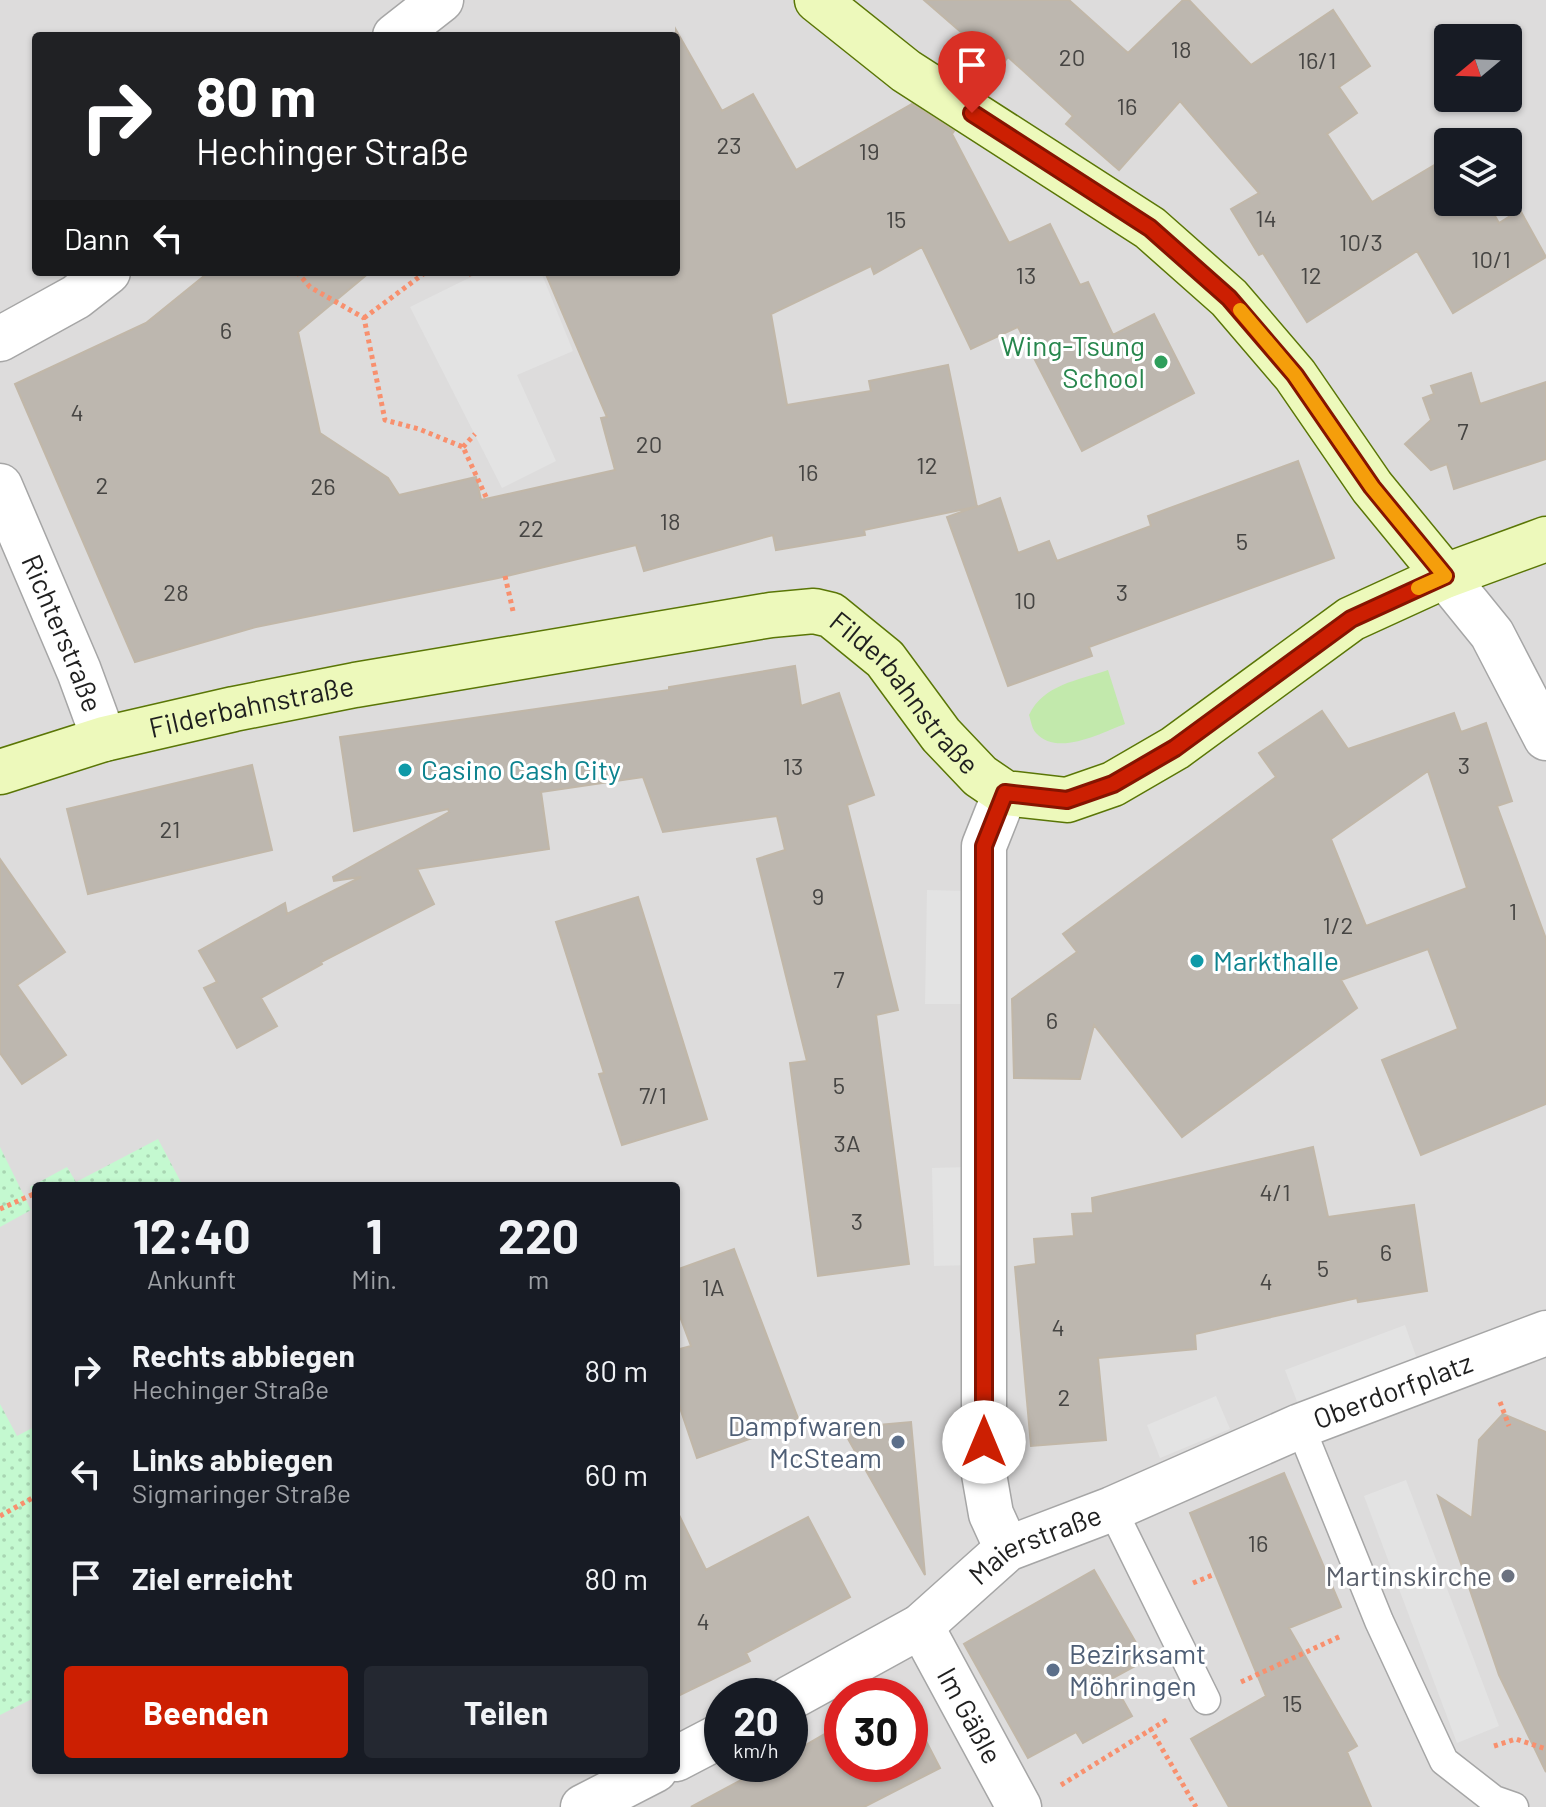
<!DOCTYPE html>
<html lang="de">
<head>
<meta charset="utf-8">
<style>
  body { margin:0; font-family:Barlow,sans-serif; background:#242831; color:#f1f3f6; height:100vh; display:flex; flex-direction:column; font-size:30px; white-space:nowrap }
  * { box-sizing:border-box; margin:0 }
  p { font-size:26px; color:#9ea1a6 }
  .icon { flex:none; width:44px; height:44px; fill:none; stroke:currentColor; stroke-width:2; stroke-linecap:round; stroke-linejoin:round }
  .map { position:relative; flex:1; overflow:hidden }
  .sheet { position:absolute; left:32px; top:1182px; width:648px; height:592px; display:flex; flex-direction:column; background:#171b24; border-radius:8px; box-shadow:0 2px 6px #0004 }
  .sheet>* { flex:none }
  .top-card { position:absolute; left:32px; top:32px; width:648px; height:244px; border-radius:8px; box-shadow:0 2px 6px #0004; background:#202124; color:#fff; overflow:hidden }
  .needle { width:52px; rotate:251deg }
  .tools { position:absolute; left:1434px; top:24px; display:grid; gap:16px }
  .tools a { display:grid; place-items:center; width:88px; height:88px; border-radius:8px; background:#171b24; box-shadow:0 2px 6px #0004; font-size:40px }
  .speed { position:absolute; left:704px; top:1678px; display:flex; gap:16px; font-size:40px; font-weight:700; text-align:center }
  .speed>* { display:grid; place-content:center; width:104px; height:104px; border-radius:50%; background:#171b24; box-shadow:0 2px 6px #0004; line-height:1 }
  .speed small { font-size:20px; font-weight:400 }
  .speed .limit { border:12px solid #d22; background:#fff; color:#111 }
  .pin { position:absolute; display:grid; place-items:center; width:68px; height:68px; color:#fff; margin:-82px -34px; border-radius:50% 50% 50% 0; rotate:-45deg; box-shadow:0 0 8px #0007 }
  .pin .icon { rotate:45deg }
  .me { position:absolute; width:88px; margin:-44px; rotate:0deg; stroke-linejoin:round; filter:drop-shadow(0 0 6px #0008) }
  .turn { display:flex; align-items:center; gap:28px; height:168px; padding:0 32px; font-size:36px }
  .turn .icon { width:104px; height:104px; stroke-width:2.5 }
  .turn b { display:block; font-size:56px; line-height:68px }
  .then { display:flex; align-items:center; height:76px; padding:0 32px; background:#0003; gap:16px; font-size:30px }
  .eta { display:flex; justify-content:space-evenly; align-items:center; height:136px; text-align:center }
  .eta b { font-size:48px; font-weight:700; line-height:56px }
  .cta { display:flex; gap:16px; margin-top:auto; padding:16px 32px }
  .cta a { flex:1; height:92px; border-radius:8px; background:#cc1f02; color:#fff; font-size:32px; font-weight:700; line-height:92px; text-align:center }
  .cta a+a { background:#242831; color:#f1f3f6 }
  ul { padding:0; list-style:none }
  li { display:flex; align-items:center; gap:24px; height:104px; padding:0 32px }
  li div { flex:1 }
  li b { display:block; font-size:30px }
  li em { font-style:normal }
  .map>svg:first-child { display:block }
  .residential { fill:#dddcdc; fill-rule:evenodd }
  .grass { fill:#c2e9ac }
  .park { fill:url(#park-dots) }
  .parking { fill:#e3e3e3 }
  .building { fill:#bdb7af; stroke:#c1b7a8; stroke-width:2; fill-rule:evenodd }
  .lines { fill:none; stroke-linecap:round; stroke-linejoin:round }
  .lane-casing { stroke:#a6a6a6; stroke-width:31 }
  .street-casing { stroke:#a6a6a6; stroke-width:47 }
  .secondary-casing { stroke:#5a7606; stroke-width:47 }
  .path { stroke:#f8906e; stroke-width:5; stroke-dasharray:4 4; stroke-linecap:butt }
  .lane { stroke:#fff; stroke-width:28 }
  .street { stroke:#fff; stroke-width:44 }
  .secondary { stroke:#edf9bb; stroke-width:44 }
  .route-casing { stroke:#851401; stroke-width:20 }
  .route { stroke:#cc1f02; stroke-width:14 }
  .slow { stroke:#f59e0b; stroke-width:14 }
  .leisure-dot { fill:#2e9e5b; stroke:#fff; stroke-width:3 }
  .culture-dot { fill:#0f9aa8; stroke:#fff; stroke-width:3 }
  .service-dot { fill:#5c6f8a; stroke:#fff; stroke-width:3 }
  .worship-dot { fill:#6b7280; stroke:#fff; stroke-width:3 }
  .labels { text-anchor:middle; stroke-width:6; stroke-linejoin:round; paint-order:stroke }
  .number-label { font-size:24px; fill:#464543 }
  .leisure-label { font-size:28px; fill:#27864d; stroke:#fff; text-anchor:end }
  .street-label { font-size:28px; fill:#1f1f1f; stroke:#fff }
  .culture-label { font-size:28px; fill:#0d838f; stroke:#fff; text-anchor:start }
  .service-label { font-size:28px; fill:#4e5e75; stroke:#fff; text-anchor:end }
  .worship-label { font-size:28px; fill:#5b616d; stroke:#fff; text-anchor:end }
</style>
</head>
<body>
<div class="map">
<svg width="1546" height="1807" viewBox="0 0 1546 1807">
  <defs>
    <pattern id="park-dots" width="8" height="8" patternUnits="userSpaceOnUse" patternTransform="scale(2)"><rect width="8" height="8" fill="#c4f9d0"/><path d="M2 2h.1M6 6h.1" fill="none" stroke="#a8d5b2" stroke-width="1.8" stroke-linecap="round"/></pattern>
  </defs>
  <rect width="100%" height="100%" fill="#f0eee6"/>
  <path class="residential" d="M0,0h1546v1807h-1546zM36,36h640v236h-640zM1448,38h60v60h-60zM1448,142h60v60h-60zM36,1186h640v584h-640zM722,1696h68v68h-68zM842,1696h68v68h-68z"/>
  <path class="grass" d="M1108,670l17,54c-24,9 -68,33 -89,9 -4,-4 -5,-12 -7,-18 15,-31 48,-34 79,-45z"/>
  <path class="park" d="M158,1139l25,47h-147v12l-6,-11 37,-20 9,15z
    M0,1147l31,63 -31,17z
    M0,1404l17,32 19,-10v271l-36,18z"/>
  <path class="parking" d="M481,272h60l32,79 -56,24 39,86 -54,27 -92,-181z
    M927,890l38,1 -1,113h-39z
    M968,1167l3,98 -37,1 -2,-98z
    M1405,1325l12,34 -119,45 -13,-34z
    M1216,1396l14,33 -70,29 -13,-33z
    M1406,1480l93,246 -42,17 -93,-247z"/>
  <path class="building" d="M924,0h145l59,53 55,-53h6l62,65 82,-55 37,56 -31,21 18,26 -30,21 45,68 76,-45v45h39l12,21 21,-13 26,47 -93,56 -36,-62 -110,71 -44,-69 -4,2 -28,-46 28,-16 -79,-92 -61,69 -53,-46 7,-8 -65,-59 -25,34 -22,-14 31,-18z
    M676,30l46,81 31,-17 43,76 116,-66 42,27 -2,3 57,109 41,-19 30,61 8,-3 25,53 41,-21 40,79 -112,58 -64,-124 -47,22 -49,-102 -48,27 -3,-8 -100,48 16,91 84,-14 -2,-10 79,-16 29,142 23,-9 18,55 31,-12 8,20 94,-35 -3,-10 150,-55 36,97 -245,89 3,9 -84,30 -61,-169 28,-10 -111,23 1,5 -89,15 -3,-15 -129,36 -8,-26 -138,33 -242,49 -121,35 -120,-278 131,-61 63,-51h161l-72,60 22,101 68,45 11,17 77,-18 5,23 134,-30 -14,-52 6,-1 -62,-145h131z
    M1471,373l9,31 66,-22v77l-92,30 -7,-25 -16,6 -26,-26 26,-24 -8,-22 11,-4 -3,-8z
    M795,666l6,40 38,-13 35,102 -27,10 51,205 -22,5 33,249 -91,12 -28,-213 17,-2 -50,-202 28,-9 -8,-34 -114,16 -20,-55 -102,15 8,57 -132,20 17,35 -113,58 1,2 -61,34 16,28 -40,22 -33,-60 13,-6 -18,-31 86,-48 2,11 74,-37 -27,4 -1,-4 116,-65 -1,-3 -94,22 -14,-94 329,-47v-3z
    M1322,711l26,38 106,-36 7,19 25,-9 26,78 -15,5 49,133v165l-125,51 -39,-95 76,-31 -30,-80 -87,31 16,28 -175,129 -88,-112 -14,54 -66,-1 -2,-79 65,-47 -14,-18 213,-157 -17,-24zM1428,771l39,117 -101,38 -35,-87z
    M252,765l20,85 -184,44 -21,-85z
    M0,859l65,93 -48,33 49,70 -44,29 -22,-31z
    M638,897l69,222 -85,26 -23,-71 5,-1 -48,-151z
    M1313,1147l15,70 86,-12 13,86 -69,11 -1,-4 -162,36 1,15 -98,9 8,82 -75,6 -16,-179 21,-3 -2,-25 40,-3 -2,-22 21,-1 -1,-15z
    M734,1249l65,172 -102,37 -21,-62v-46l15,-4 -15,-40v-36z
    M1503,1414l43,18v340l-47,-97 -61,-179 34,22 7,-78z
    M911,1422l14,153 -83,-147z
    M1284,1473l57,134 -52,21 68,118 -10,6 24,55h-142l-38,-68 75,-43 -76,-183z
    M676,1509l30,61 102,-53 42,80 -104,56 4,8 -74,36z
    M1094,1570l52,90 -35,19 21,37 -49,27 -7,-11 -48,26 -64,-114z
    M910,1710l30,58 -76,39h-173l80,-43h19v-10l52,-30v40h68z"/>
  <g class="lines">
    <defs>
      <path id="lane" d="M1300,1426l79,195 65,140 50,39 20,7
        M1112,1509l94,191"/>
      <g id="street">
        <path d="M395,36l46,-36"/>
        <path d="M0,339l76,-42 32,-25"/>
        <path id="s1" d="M0,486l79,185 25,68"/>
        <path d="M1445,576l47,58 54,104"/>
        <path d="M1005,793l-21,53v628l7,40 16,35"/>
        <path id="s2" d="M921,1626l98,181"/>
        <path id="s3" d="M790,1698l131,-72 86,-77 105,-40 188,-83 246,-93"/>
        <path d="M676,1759l46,-24"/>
        <path d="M583,1807l72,-37"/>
      </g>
      <g id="secondary">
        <path d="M817,0l89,71 244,157 79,70 66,77 77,112 73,89"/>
        <path id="s4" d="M0,772l104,-33 130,-30 121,-24 416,-70 43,-4 17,4 54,44 56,76 39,41 25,17 62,7 46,-16 62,-36 176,-129 94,-43 101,-37"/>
      </g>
    </defs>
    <use href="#lane" class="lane-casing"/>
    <use href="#street" class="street-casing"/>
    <use href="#secondary" class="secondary-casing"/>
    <path class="path" d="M297,272l13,15 54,31 21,102 34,9 44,18 24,52
      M470,272l2,4
      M364,318l62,-46
      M463,447l12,-13
      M505,576l8,35
      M50,1186l5,-3 1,3
      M150,1186h1
      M0,1209l36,-16
      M1500,1402l9,24
      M0,1516l36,-20
      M1193,1583l22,-9
      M1241,1682l100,-46
      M1150,1728l46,79
      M1494,1746l22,-7 30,10
      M1061,1785l107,-66"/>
    <use href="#lane" class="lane"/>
    <use href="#street" class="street"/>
    <use href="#secondary" class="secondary"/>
  </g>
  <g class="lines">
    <defs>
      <path id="route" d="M972,113l178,115 79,70 66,77 77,112 73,89 -94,43 -176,129 -62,36 -46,16 -62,-7 -21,53v596"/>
    </defs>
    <use href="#route" class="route-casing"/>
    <use href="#route" class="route"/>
    <path class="slow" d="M1240,310l55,65 77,112 73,89 -27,12"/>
  </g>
  <circle class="leisure-dot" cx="1161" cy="362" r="8"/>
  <g class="culture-dot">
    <circle cx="405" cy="770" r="8"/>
    <circle cx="1197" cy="961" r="8"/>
  </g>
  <g class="service-dot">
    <circle cx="898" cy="1442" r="8"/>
    <circle cx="1053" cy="1670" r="8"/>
  </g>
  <circle class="worship-dot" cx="1508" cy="1576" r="8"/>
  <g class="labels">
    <g class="number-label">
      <text x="1181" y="58">18</text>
      <text x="1072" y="66">20</text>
      <text x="1317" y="69">16/1</text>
      <text x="1127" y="115">16</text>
      <text x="729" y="154">23</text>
      <text x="869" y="160">19</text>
      <text x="1266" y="227">14</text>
      <text x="896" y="228">15</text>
      <text x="1361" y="251">10/3</text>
      <text x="1491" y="268">10/1</text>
      <text x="1026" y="284">13</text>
      <text x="1311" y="284">12</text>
      <text x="226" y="339">6</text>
      <text x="77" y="421">4</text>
      <text x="1463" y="440">7</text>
      <text x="649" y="453">20</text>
      <text x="927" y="474">12</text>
      <text x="808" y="481">16</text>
      <text x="102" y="494">2</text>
      <text x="323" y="495">26</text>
      <text x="670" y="530">18</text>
      <text x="531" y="537">22</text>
      <text x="1242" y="550">5</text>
      <text x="176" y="601">28</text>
      <text x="1122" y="601">3</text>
      <text x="1025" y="609">10</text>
      <text x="1464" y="774">3</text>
      <text x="793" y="775">13</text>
      <text x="170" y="838">21</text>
      <text x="818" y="905">9</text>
      <text x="1513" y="920">1</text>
      <text x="1338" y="934">1/2</text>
      <text x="839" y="988">7</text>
      <text x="1052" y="1029">6</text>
      <text x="839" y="1094">5</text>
      <text x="653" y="1104">7/1</text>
      <text x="847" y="1152">3A</text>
      <text x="1275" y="1201">4/1</text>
      <text x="857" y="1230">3</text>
      <text x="1386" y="1261">6</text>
      <text x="1323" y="1277">5</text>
      <text x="1266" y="1290">4</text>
      <text x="713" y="1296">1A</text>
      <text x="1058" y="1336">4</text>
      <text x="1064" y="1406">2</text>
      <text x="1258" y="1552">16</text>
      <text x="703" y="1630">4</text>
      <text x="1292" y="1712">15</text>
    </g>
    <g class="leisure-label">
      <text x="1145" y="356">Wing-Tsung<tspan x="1145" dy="32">School</tspan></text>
    </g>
    <g class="street-label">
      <text dy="10" stroke="none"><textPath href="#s1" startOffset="160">Richterstraße</textPath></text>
      <text dy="10" stroke="none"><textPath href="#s4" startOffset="956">Filderbahnstraße</textPath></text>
      <text dy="10" stroke="none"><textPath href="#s4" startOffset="260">Filderbahnstraße</textPath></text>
      <text dy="10" stroke="none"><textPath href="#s3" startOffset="682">Oberdorfplatz</textPath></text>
      <text dy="10" stroke="none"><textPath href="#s3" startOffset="292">Maierstraße</textPath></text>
      <text dy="10" stroke="none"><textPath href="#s2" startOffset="102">Im Gäßle</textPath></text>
    </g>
    <g class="culture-label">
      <text x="421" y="780">Casino Cash City</text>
      <text x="1213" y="971">Markthalle</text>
    </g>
    <g class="service-label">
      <text x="882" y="1436">Dampfwaren<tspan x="882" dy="32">McSteam</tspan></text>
      <text x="1069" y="1664" text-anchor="start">Bezirksamt<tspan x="1069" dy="32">Möhringen</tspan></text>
    </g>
    <g class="worship-label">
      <text x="1492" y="1586">Martinskirche</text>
    </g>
  </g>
</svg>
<div class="tools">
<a><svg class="needle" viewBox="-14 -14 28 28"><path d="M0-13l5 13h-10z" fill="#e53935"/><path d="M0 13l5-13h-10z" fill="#9ea1a6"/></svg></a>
<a><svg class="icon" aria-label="layers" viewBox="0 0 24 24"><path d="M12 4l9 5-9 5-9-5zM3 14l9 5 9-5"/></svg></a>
</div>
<div class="speed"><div>20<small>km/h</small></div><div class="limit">30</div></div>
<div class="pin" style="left:972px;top:113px;background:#d93025"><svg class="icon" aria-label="arrive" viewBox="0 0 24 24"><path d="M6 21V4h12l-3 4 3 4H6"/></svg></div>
<svg class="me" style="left:984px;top:1442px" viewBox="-20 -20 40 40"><circle r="19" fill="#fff"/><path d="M0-13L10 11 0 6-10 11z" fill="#cc1f02"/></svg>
<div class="top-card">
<div class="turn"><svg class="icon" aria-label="right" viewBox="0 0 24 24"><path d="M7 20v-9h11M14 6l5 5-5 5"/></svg><div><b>80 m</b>Hechinger Straße</div></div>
<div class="then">Dann<svg class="icon" aria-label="left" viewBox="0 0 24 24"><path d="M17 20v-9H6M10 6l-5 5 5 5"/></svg></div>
</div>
<section class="sheet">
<div class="eta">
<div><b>12:40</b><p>Ankunft</p></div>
<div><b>1</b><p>Min.</p></div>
<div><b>220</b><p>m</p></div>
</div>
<ul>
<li><svg class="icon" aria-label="right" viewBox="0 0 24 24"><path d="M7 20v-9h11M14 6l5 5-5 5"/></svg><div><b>Rechts abbiegen</b><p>Hechinger Straße</p></div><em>80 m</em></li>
<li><svg class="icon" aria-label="left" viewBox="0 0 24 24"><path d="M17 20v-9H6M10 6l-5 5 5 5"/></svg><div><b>Links abbiegen</b><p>Sigmaringer Straße</p></div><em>60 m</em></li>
<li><svg class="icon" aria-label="arrive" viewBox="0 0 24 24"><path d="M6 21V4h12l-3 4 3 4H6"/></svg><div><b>Ziel erreicht</b></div><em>80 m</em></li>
</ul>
<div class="cta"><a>Beenden</a><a>Teilen</a></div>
</section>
</div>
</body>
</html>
